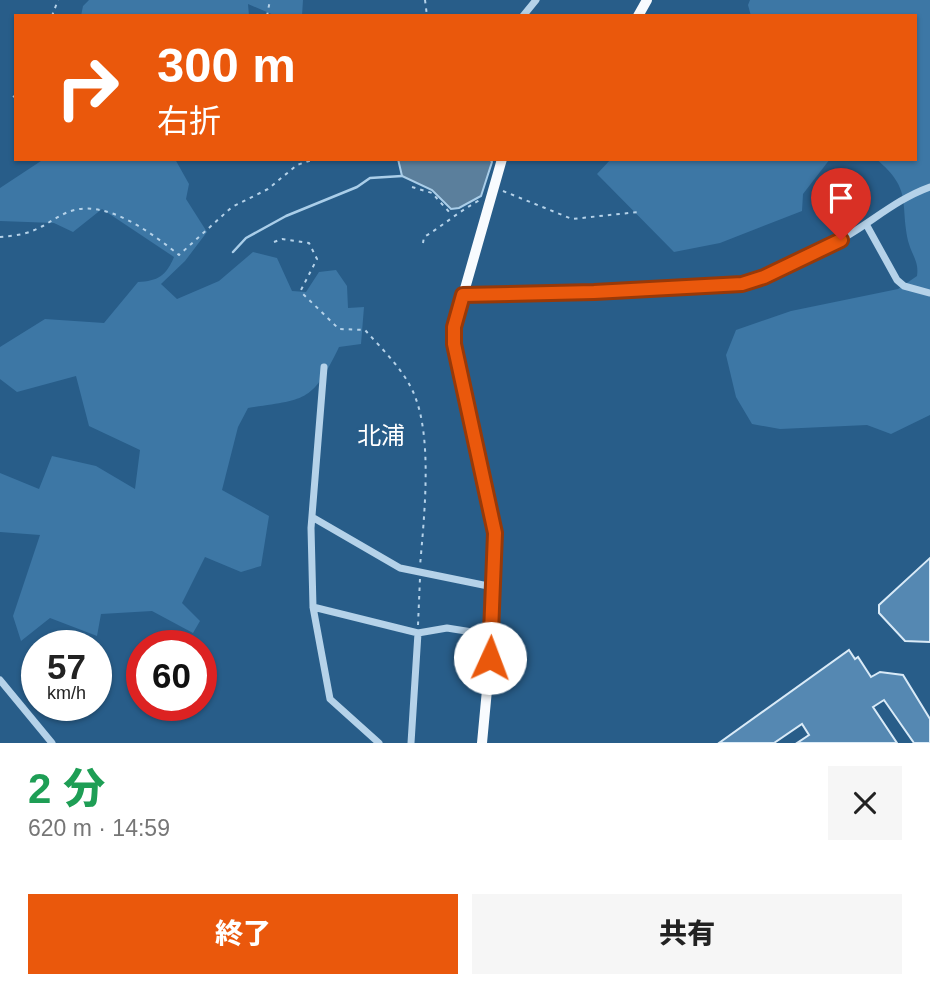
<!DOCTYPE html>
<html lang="ja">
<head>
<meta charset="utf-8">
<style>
  body { margin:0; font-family:Arial,"Noto Sans JP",sans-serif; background:#f6f6f6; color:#222; height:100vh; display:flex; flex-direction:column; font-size:26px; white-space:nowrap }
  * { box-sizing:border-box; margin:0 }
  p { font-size:23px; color:#767676 }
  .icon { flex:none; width:38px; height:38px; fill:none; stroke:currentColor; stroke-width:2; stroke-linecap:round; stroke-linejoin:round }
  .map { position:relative; height:743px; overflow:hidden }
  .sheet { display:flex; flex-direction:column; background:#fff; flex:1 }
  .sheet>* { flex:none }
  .guide { position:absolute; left:14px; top:14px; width:903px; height:147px; border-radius:0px; box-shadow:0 2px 5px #0004; background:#ea580c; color:#fff; overflow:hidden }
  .speed { position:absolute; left:21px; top:630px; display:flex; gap:14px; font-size:35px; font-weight:700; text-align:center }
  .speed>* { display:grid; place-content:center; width:91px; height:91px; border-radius:50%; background:#fff; box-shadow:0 2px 5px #0004; line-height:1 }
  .speed small { font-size:18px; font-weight:400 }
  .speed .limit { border:10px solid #d22; background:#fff; color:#111 }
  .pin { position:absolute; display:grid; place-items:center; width:60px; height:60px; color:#fff; margin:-72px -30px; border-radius:50% 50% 50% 0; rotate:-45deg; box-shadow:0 0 7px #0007 }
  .pin .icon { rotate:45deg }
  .me { position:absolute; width:77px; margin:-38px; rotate:2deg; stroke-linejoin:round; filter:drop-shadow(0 0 5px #0008) }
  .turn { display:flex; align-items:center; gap:24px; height:147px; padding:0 28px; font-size:32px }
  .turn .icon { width:91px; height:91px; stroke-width:2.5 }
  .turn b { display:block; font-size:49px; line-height:60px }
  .round { display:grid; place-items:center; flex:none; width:74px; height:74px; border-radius:0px; background:#f6f6f6 }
  .headline { display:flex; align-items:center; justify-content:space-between; height:119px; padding:0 28px }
  h1 { font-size:42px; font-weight:800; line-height:52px; color:#1e9e55 }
  .cta { display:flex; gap:14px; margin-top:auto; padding:14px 28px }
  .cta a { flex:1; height:80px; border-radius:0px; background:#ea580c; color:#fff; font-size:28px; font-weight:800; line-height:80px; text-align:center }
  .cta a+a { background:#f6f6f6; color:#222 }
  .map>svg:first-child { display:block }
  .green { fill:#3d77a5 }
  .water { fill:#5b7f9c; stroke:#aacee9; stroke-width:2 }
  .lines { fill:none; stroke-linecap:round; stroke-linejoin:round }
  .stream { stroke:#aacee9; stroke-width:2.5 }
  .building { fill:#5588b2; stroke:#d9eaf7; stroke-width:2 }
  .path { stroke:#b5d2e9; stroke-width:2; stroke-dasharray:3.5 5; stroke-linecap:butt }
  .street { stroke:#b5d2e9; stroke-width:7 }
  .primary { stroke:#f8fbfe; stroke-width:10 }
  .route-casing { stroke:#983908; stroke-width:18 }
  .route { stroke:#ea580c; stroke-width:12 }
  .labels { text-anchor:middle; stroke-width:5; stroke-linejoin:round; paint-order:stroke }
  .quarter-label { font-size:24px; fill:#fff; stroke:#285d89 }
</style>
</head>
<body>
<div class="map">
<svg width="930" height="743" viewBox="0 0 930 743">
  <rect width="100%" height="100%" fill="#285d89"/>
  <path class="green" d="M89,0h214l-1,16h-26l-28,-12 1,12h-168l2,-10z
    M750,0h180v415l-39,19 -24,-9 -87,4 -28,-5 -16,-27 -10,-42 10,-25 55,-19 107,-22 19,-13c2,-14 -4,-19 -8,-32 -10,-39 5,-54 -33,-85h39v-143h-164l-3,-11z
    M44,159h131l14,25 -3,15 21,33 -22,29 -24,23 16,15 42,-18 34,-29 24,6 15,33 14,1 13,-20 17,-2 11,16 1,22 16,-1 -3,37 -22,3c-27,56 -33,52 -91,61l-10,19 -16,63 47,26 -8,50 -20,6 -36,-15 -23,46 18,18 -7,12 -41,-22 -51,3 -4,22 -47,-18 -29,23 -8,-25 27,-81 -40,-3v-59l39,16 13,-33 44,10 39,23 5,-39 -51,-24 -13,-50 -59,16 -17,-13v-32l45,-28 59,4 34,-41c20,-1 28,-6 36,-25l-72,-48 -29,23 -19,-9 -54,-2v-33z
    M611,159h219l-27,35 -1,17 -82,32 -46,9 -77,-78z"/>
  <path class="water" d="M398,159h92l2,3 -11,34 -22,12 -8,1 -19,-19 -30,-14z"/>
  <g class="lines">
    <path class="stream" d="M233,252l13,-14 40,-22 71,-29 13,-9 32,-2"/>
  </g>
  <path class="building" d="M930,558v84l-25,-1 -26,-28v-8z
    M849,650l6,9 3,-2 13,20 9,-5 23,3 27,44v24h-16l-30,-43 -11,7 24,36h-100l12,-8 -7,-11 -28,19h-55z"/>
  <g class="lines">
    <path class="path" d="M425,0l2,16
      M52,16l6,-16
      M267,16l3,-16
      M13,97l3,-2
      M412,187l20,6 19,21
      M503,191l69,28 66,-7
      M0,237c10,-1 23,-2 32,-6 14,-5 26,-16 39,-20 36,-12 82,23 108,44l53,-48 36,-18 29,-24 18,-6
      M274,242l8,-3 27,4 8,16 -16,31 2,4 36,35 26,1c17,19 39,40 49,64 19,44 10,124 6,172
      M423,243l1,-6c20,-12 35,-26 56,-37
      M418,625l2,-47"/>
    <path class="street" d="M523,16l13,-16
      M866,224l31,56 7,6 26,7
      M463,295l131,-3 148,-9c40,-11 79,-30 113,-52 25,-16 47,-34 75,-44
      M324,367l-13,161 2,79 17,92 49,44
      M312,517l88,51 93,19
      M313,607l105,26 29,-5 44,7
      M0,680l52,63
      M411,743l7,-110"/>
    <path class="primary" d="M638,16l9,-16
      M482,743l8,-85 5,-125 -36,-158 -5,-48 48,-168"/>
  </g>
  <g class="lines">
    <defs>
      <path id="route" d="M490,658l5,-125 -41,-189v-17l9,-32 131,-3 148,-8 22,-7 77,-37"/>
    </defs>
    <use href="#route" class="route-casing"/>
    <use href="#route" class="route"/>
  </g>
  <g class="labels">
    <g class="quarter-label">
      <text x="381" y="444">北浦</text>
    </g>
  </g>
</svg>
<div class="speed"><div>57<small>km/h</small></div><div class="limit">60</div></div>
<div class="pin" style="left:841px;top:240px;background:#d93025"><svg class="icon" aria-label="arrive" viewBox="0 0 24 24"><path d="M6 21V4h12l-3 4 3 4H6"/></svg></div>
<svg class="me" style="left:490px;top:658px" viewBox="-20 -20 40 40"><circle r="19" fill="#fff"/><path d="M0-13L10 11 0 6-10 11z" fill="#ea580c"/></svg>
<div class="guide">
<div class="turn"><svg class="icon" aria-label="right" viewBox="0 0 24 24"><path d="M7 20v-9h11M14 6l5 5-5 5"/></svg><div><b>300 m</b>右折</div></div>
</div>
</div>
<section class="sheet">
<div class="headline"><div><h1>2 分</h1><p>620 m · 14:59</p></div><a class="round"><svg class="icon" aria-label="close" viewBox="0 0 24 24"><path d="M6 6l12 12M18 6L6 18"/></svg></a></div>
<div class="cta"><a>終了</a><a>共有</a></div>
</section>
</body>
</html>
